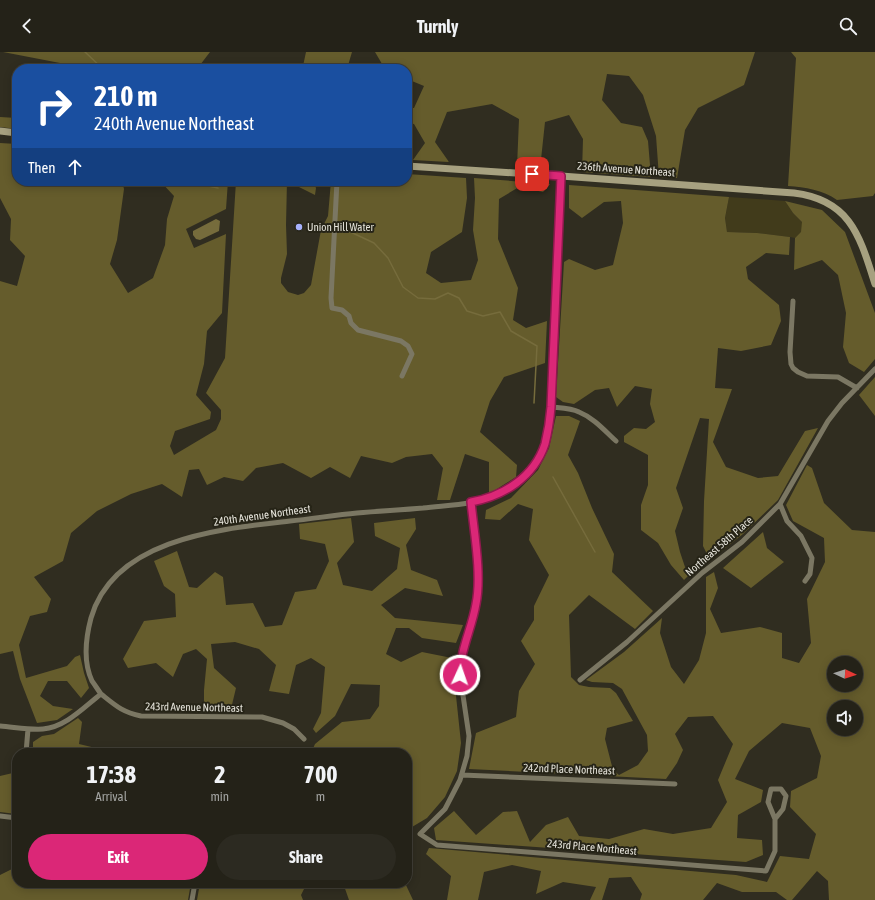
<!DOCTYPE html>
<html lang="en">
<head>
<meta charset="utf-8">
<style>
  body { margin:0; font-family:"Asap Condensed",sans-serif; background:#2c2a21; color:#f1f3f6; height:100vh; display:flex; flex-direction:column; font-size:15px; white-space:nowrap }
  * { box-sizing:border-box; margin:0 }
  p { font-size:13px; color:#a3a4a2 }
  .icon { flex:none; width:22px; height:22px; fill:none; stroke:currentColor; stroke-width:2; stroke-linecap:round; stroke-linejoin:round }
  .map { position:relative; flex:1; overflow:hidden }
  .drawer { position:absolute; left:12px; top:696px; width:400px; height:140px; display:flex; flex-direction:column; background:#242218; border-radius:16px; box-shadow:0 2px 10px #0003,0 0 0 1px #413f37 }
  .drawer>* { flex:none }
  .banner { position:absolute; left:12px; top:12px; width:400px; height:122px; border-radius:16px; box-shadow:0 2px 10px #0003,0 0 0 1px #413f37; background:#1a4fa0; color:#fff; overflow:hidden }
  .needle { width:26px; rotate:94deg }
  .controls { position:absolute; left:827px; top:604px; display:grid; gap:8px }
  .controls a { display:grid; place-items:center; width:36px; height:36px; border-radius:50%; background:#242218; box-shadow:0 2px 10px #0003,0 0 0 1px #413f37; font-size:20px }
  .pin { position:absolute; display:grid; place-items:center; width:34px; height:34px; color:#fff; margin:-17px; border-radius:8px; box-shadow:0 2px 6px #0006 }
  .me { position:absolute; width:44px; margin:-22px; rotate:3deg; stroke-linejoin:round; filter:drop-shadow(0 0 3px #0008) }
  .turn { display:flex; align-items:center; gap:14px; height:84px; padding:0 16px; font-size:18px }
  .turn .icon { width:52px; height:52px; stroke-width:2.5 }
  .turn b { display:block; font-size:28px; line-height:34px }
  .then { display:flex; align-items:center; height:38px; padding:0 16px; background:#0003; gap:8px; font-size:15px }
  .eta { display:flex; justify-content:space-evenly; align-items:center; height:68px; text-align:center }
  .eta b { font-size:24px; font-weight:700; line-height:28px }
  .action { display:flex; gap:8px; margin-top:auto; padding:8px 16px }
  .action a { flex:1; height:46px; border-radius:24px; background:#db2777; color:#fff; font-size:16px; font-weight:700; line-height:46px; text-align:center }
  .action a+a { background:#2c2a21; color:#f1f3f6 }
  header { display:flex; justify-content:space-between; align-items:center; height:52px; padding:0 16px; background:#242218; font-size:18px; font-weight:700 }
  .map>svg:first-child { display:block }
  .green { fill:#413b1b }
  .forest { fill:#655c2c; fill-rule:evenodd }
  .water { fill:#766c3c }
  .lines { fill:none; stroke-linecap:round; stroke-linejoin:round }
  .stream { stroke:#766c3c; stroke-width:1.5 }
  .street { stroke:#7b7763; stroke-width:5 }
  .secondary { stroke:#a7a180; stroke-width:7 }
  .route-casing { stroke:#8e194d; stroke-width:10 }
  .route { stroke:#db2777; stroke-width:7 }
  .poi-dot { fill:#a7b1fc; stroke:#262417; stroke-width:1.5 }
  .labels { text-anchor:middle; stroke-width:4; stroke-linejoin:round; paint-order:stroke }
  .street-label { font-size:11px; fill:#e5e3da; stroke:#262417 }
  .poi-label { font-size:11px; fill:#e5e3da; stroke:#262417; text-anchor:start }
</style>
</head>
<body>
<header><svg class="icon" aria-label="back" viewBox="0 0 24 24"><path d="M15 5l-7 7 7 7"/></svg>Turnly<svg class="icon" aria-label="search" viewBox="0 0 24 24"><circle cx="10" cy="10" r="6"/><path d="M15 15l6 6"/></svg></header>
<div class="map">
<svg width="875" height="848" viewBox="0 0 875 848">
  <rect width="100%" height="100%" fill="#302d20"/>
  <path class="green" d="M729,145l56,4 8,12 9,9v10l-7,6 -5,-1 -33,-4 -30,-1 -2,-14z"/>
  <path class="forest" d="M3,0h207l-13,17h-116l-21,-6z
    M306,0h46l-5,17h-49l5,-3z
    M375,0h380l-11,33 -46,23 -13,22 -8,48 -18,-1 -3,-41 -13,-41 -14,-19 -22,-2 -5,26 19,23 21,4 6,14 3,36 -69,-5 1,-33 -14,-24 -24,7 -5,47 -23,-2 2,-48 -27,-15 -45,8 -12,30 14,20 -36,-2 12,-17 -11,-19 -7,-1v-15h7l10,-22 -17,-7v-10h-22z
    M791,0h84v141l-2,3 -36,4c-14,-10 -32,-13 -49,-14l8,-128z
    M0,65l17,1v11l-17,-2z
    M0,91l17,1v37h105l2,8 -7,51 -7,24 18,29 25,-15 12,-33 2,-26 7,-23 -14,-15h68l-2,28 -40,20 8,19 32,-14 -4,79 -15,18 -3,33 -8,31 15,17 -1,7 -35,12 -5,15 4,9 42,-25 5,-11v-9l-15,-17 19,-35 11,-177h51l-1,44 1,29 -6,24v5l7,9 10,3 6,-2 7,-8 10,-55 7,-14 3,-35h76v-7l59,4 1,20 -5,34 -31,20 -5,21 15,10 30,-3 7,-20 -5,-30 2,-32 -1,-20 76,6 -7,8 -24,-5 -20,12 -1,40 20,49 -5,32 13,8 21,-7 -2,42 -41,14 -14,24 -10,31 37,33 -1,12 -27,17v-32l-24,-8 -15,46h-13l6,-32 -11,-14 -26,3 -14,6 -31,-7 -11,22 -20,-11 -19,11 -28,-15 -27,5 -13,13 -19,-4 -17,8 -8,-16 -10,1 -7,27 -20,-13 -31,10 -34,17 -26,22 -8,28 -29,16 17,22 -4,13 -17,4 -11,29 7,33 41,-12 8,-9 5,-2 4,18 5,15 -8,10 -14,-17h-19l-8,15 13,10 20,3 -16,11 -20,3 -17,-44 -7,-28 -13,3v-373l17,5 8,-30 -15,-16 1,-21 -11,-21z
    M294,129h19l3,7 -1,7 -18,-9z
    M569,133l160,12 -4,21 2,14 30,1 33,4 -1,18 -23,-2 -20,14 2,12 31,26 2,16 -10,24 -30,6 -23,-3 -3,40 17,1 -19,53 13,25 32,11 20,-2 27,-45 13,-3 -40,72 -35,34 -33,26 -7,-14 1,-45 5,-82 -9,-1 -24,70 7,20 -8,23 5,21 8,24 -4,4 -13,-15 -13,-22 -17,-13v-25l7,-20v-30l-24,-13v-6l10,-8 12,1 9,-7 -5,-18 2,-15 -17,-3 -18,21 -8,-19 -14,2 -21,14 -11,-2 -7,-5 8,-135 5,-3 26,11 18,-5 10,-42 -2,-22 -17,1 -22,16 -13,-10z
    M785,149l37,9 23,22 30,81v46l-11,13 -15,-9 -6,-16 3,-34 -8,-38 -16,-15 -28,10 1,-32 6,-6 1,-10 -9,-9z
    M875,325v39l-16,-21z
    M556,364h13l11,5 -12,34 10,18 14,35 22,46 -2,18 41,39 -18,18 -46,-34 -20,20 2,62 8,8 10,2 21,1 6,5 17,28 -26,7 -2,11 8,31 6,5 19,-10 10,-14 -1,-16 -25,-46 -9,-6 -21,-1 -6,-2 38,-28 38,-34 -2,15 11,34 13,17 15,-24 7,-27v-56l8,-5 4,16 -8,21 11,24 39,-6 22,6v25l17,5 12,-20 -4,-44 18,-37 -1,-24 -31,-17 -7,-16 21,-40 5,3 12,35 28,27 23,2v368h-46l-1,-19 -11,-10 -25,29h-5l-11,-8h-34l-25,-9 -14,17h-63l2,-6 -11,-17 -22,1 -7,22h-12l6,-13 -33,-5 -27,12 5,-23 -29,-6 -28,7 -6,28h-31l4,-24 -25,-22 3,-6 307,27 31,7 13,-26 29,3 7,-25 -26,-27 1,-16 26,-13 4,-22 -11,-28 -28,-5 -33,28 -14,28 28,11 -2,12 -23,13 -1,23 25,2 1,15 -17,7 -310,-22 -2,-12 20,-17 22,24 27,-23 14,-1 13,31 16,-17 22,-8 11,19 30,3 35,-10 29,5 38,-6 16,-26 -9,-22 15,-36 -20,-28 -25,1 -13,17 8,16 -6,13 -11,16 -197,-10 7,-36 40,-16 3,-26 16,-27 -14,-23 13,-21v-14l15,-31 -20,-35 4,-31 -15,-5 -18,16 -15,-1 1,-9 25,-12 27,-28 11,-22zM834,611h22v22h-22zM834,655h22v22h-22z
    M351,466l3,24 -17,21 6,22 29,6 25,-22 3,-21 -25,-12 -1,-13 41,-5 1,11 -10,16 5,25 26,10 6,16 -38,-8 -24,17 14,13 68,7 -7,18 -34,-5 -13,-10h-13l-10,26 15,8 21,-10 30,6 9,85 -4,28 -12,26 -18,21 -20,12v-77h-96l4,-9 27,-22 28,-3 9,-13 1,-21 -29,-1 -16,32 -19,17 -3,-4 8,-16 4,-46 -14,-9 -15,7 -7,29 -20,-3 7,-26 -17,-16 -24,-7 -24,2 3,24 22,20 -6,25h-26v-23l3,-31 -11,-10 -13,5 -10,23 -17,-14 -28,5 -5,-9 21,-38 32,-4 -1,-23 -11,-8 -10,-25 23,-10 12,36 8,1 18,-16 8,5 3,28 27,-2 12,24 17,-2 13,-33 21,-3 13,-28 -4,-17 -25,-5 -1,-15z
    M763,480l4,16 17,14 -33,26 -28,-20z
    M78,666l4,4 -3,22 25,6 7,3h-47l-14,-4 -4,4h-13v-11l9,-6 12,-2z
    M17,720l-1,42 -16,-2v-36z
    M17,807v24h174l-3,17h-188v-25l12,-6z
    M200,831h107l-6,12 2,5h-106z
    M343,831h62l8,17h-64z"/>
  <path class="water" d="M216,167l4,2 -1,10 -19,9 -4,-1 -3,-4v-4z"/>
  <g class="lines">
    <path class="stream" d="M85,0l18,17
      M183,129l35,7
      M342,176l32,15 14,15 15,29 15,11 17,1 13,-6 11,5 8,13 16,5 17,-4 11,19 26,15 -3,57
      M553,425l42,75"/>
    <path class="street" d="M337,129l-6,117 1,10 10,2 7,6 2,7 7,7 43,11 7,5 4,8 -10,22
      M793,249l-3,51 1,12 2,4 5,4 9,4 31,1 19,11
      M551,355c9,1 20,1 28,5 15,6 26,19 37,29
      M471,450c3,30 11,73 5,102 -4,20 -13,39 -16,60v11l9,61 -2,20 -7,24 -15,29 -25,25 17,11 329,26 9,-20v-32l8,-10 3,-13 -5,-7h-10l-3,13 7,17
      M780,452l7,17 14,15 11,22 -2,16 -5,7
      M580,628l47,-38 75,-69 40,-31 38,-38 48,-83 14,-18 33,-34
      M101,642c-3,-4 -6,-9 -9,-13 -9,-19 -6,-44 -1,-63 23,-80 130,-89 199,-97 22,-2 44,-6 67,-8 22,-2 44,-3 66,-5 25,-3 53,-3 75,-13 39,-18 48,-49 53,-88l10,-231
      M0,674c14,1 29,4 43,3 23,-2 41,-22 58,-35 15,12 21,18 40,22l121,1 21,6 11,6 10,10
      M26,701l2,-24
      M462,723l213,9
      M0,764l17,2
      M192,848l3,-17"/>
    <path class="secondary" d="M0,79l17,2
      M407,114l154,10 233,17c57,7 66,44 81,91"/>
  </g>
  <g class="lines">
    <defs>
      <path id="route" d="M460,623c0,-25 12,-47 16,-71 6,-29 -2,-72 -5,-102 33,-6 63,-25 74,-58 3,-12 5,-25 6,-37l10,-231 -29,-2"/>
    </defs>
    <use href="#route" class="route-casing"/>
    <use href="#route" class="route"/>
  </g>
  <circle class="poi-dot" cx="299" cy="175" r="4"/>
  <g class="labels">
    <g class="street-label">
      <text transform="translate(626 117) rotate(4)" y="4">236th Avenue Northeast</text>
      <text transform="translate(262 463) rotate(-8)" y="4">240th Avenue Northeast</text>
      <text transform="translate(719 494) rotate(-41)" y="4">Northeast 58th Place</text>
      <text transform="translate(194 655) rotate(1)" y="4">243rd Avenue Northeast</text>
      <text transform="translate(569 717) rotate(2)" y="4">242nd Place Northeast</text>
      <text transform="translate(592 795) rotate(5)" y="4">243rd Place Northeast</text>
    </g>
    <g class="poi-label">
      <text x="307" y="179">Union Hill Water</text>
    </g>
  </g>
</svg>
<div class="controls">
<a><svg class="needle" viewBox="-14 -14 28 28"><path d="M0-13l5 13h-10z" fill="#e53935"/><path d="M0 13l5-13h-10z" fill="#a3a4a2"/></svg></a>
<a><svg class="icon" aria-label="sound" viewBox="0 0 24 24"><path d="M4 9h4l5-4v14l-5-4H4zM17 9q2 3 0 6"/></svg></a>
</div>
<div class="pin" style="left:532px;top:122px;background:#d93025"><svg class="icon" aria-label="arrive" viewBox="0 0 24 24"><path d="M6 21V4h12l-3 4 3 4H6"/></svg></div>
<svg class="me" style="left:460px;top:623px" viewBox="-20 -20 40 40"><circle r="17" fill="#db2777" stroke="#fff" stroke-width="3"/><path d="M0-11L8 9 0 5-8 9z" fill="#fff"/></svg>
<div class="banner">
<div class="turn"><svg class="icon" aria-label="right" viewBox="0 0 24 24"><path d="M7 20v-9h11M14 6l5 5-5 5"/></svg><div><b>210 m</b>240th Avenue Northeast</div></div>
<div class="then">Then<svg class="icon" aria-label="ahead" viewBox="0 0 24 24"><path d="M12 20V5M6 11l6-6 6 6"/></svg></div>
</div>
<section class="drawer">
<div class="eta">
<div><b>17:38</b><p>Arrival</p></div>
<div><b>2</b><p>min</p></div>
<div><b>700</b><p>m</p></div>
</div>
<div class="action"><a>Exit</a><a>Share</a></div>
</section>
</div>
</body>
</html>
